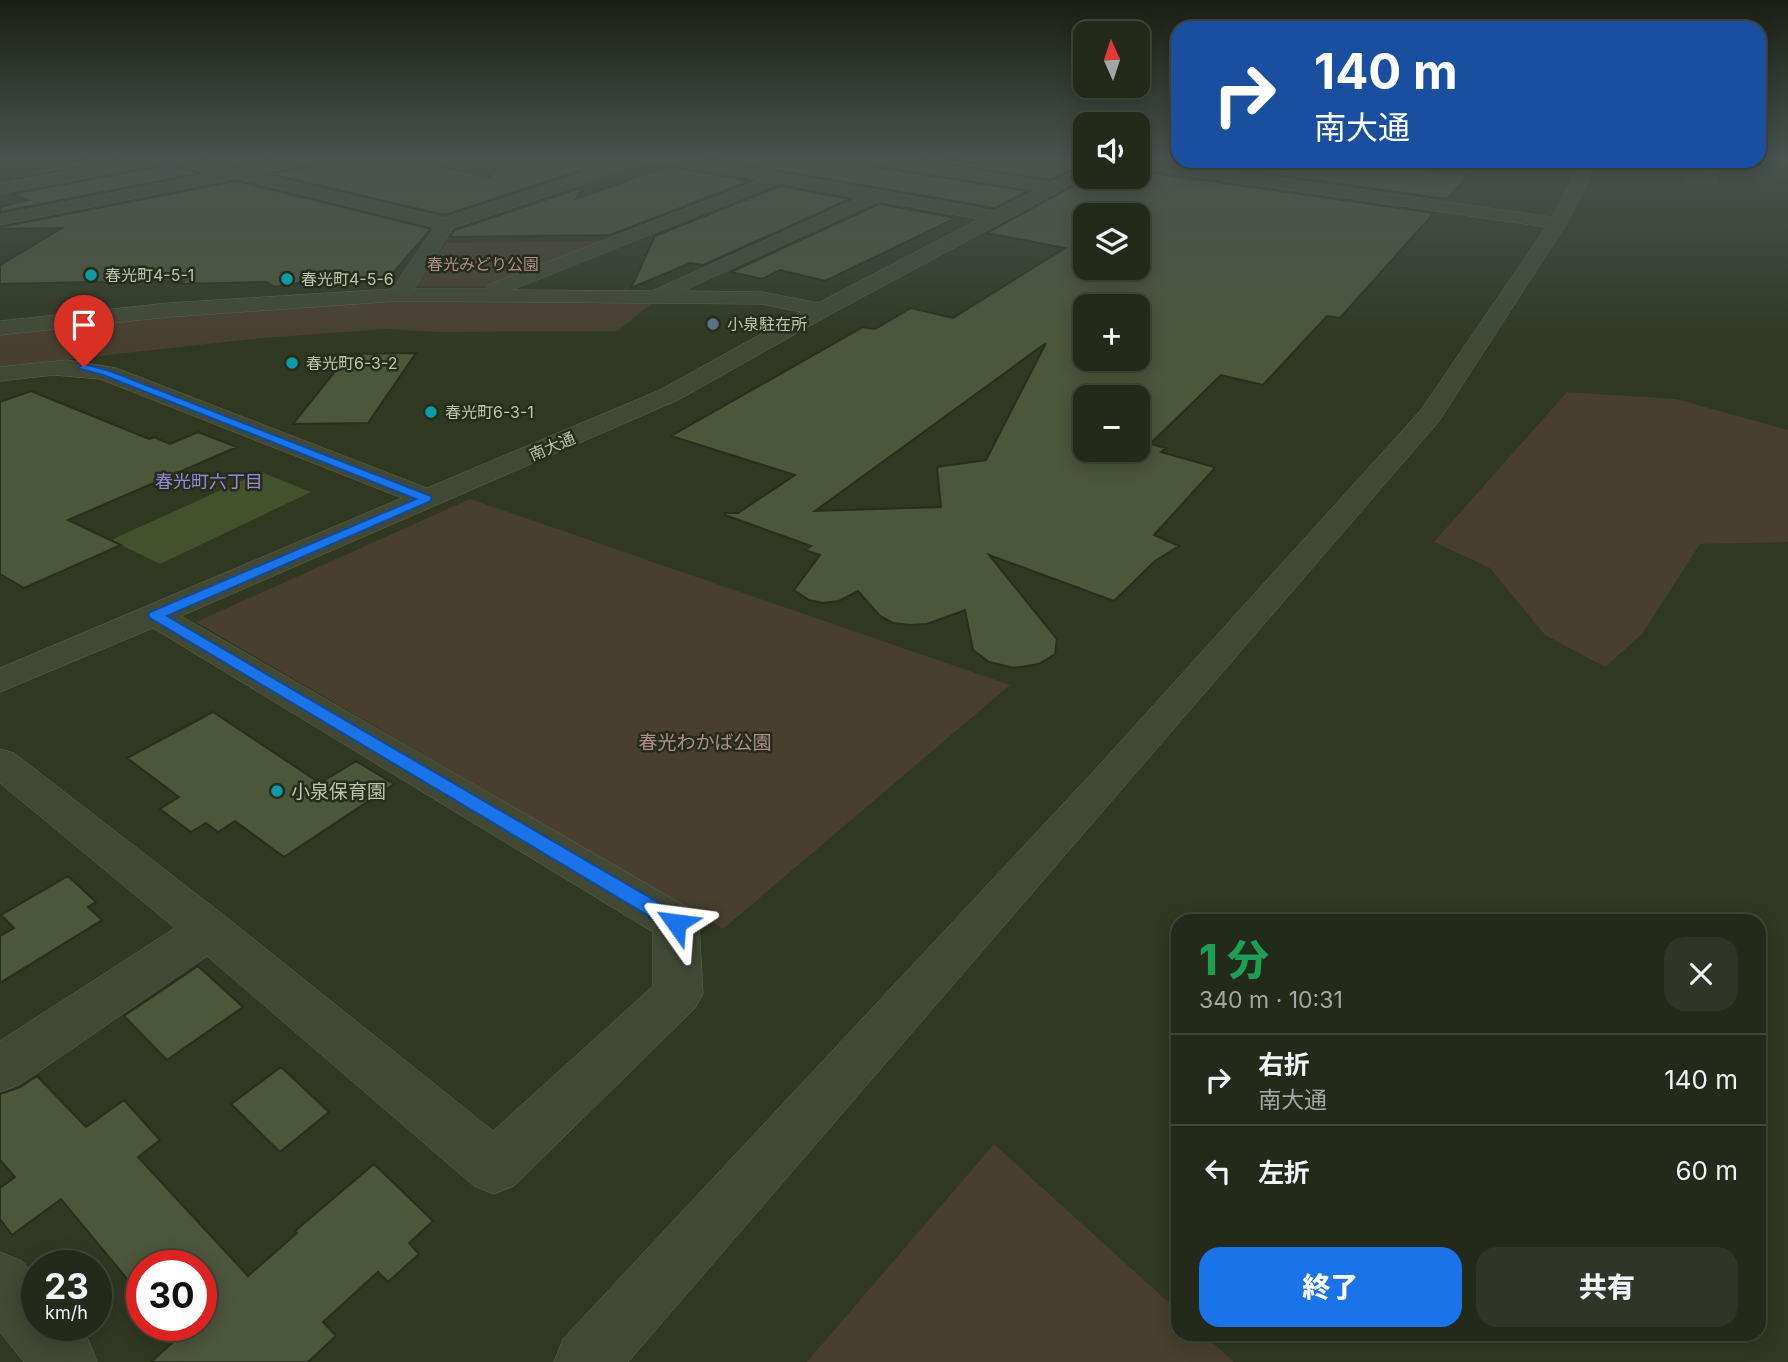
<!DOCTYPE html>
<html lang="ja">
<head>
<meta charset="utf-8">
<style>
  body { margin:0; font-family:Inter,"Noto Sans JP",sans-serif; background:#303627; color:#f1f3f6; height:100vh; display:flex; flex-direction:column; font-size:26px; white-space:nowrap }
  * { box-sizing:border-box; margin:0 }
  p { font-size:23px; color:#a3a7a2 }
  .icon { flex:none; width:38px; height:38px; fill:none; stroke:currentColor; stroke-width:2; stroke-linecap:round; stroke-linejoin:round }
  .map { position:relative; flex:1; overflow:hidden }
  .sheet { position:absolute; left:1171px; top:914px; width:595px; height:427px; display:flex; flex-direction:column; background:#242a1a; border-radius:21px; box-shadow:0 4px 18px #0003,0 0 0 2px #414639 }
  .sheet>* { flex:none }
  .hud { position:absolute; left:1171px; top:21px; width:595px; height:147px; border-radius:21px; box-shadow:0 4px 18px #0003,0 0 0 2px #414639; background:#1a4fa0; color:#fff; overflow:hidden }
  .needle { width:46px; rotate:357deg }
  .buttons { position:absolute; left:1073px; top:21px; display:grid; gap:14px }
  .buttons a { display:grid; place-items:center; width:77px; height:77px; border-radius:14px; background:#242a1a; box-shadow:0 4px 18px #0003,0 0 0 2px #414639; font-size:35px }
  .speed { position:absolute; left:21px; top:1250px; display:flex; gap:14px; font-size:35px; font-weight:700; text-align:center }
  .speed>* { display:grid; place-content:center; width:91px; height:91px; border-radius:50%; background:#242a1a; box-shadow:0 4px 18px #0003,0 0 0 2px #414639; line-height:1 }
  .speed small { font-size:18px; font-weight:400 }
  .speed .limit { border:10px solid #d22; background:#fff; color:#111 }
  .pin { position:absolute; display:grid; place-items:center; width:60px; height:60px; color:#fff; margin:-72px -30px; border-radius:50% 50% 50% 0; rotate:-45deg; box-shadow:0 0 7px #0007 }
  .pin .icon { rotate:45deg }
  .me { position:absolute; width:77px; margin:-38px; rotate:301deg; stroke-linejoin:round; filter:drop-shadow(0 0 5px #0008) }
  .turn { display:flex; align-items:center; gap:24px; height:147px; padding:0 28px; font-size:32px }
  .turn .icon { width:91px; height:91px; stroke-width:2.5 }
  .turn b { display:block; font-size:49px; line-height:60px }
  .round { display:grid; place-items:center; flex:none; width:74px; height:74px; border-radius:21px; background:#303627 }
  .head { display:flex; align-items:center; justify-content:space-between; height:119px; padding:0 28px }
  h1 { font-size:42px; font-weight:800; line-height:52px; color:#1e9e55 }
  .action { display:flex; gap:14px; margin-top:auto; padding:14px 28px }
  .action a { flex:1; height:80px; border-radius:21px; background:#1a73e8; color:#fff; font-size:28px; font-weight:800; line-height:80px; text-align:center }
  .action a+a { background:#303627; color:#f1f3f6 }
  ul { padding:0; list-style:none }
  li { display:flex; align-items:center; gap:21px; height:91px; padding:0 28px; border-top:2px solid #414639 }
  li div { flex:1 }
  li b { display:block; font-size:26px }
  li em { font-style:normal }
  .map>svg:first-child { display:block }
  .green { fill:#483f2e }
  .water { fill:#43522c }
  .building { fill:#4c563b; stroke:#282f1c; stroke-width:2; fill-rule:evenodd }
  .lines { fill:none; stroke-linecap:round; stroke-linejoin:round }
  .minor-casing { stroke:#5f6653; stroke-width:1 }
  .minor { fill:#414935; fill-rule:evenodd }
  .route { fill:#1a73e8; stroke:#114b97; stroke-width:2 }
  .culture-dot { fill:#0f9aa8; stroke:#262d1a; stroke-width:2.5 }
  .service-dot { fill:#5c6f8a; stroke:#262d1a; stroke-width:2.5 }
  .labels { text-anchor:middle; stroke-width:5; stroke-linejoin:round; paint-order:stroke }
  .far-park-label { font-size:16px; fill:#b08e8e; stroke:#262d1a }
  .far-poi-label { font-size:16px; fill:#bcc5b0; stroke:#262d1a; text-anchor:start }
  .far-street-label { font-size:16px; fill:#bcc5b0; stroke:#262d1a }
  .far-neighbourhood-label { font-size:18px; fill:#9a87dc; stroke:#262d1a }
  .park-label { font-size:19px; fill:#b08e8e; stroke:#262d1a }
  .poi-label { font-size:19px; fill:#bcc5b0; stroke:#262d1a; text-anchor:start }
</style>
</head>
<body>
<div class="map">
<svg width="1788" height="1362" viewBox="0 0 1788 1362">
  <rect width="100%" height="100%" fill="#303822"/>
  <path class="green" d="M1686,161h33l-1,23 -38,-1 21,-11 -7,-8z
    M603,241l-116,45h-70l29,-43z
    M400,300l252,3 -34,28 -178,1 -55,-3 -133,10 -252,28v-32l221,-23z
    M1567,392l109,7 112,31v112l-88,2 -58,90 -37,33 -60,-32 -55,-67 -56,-26z
    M470,499l540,186 -287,244 -527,-307z
    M994,1144l184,167v23h25l31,28h-427z"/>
  <path class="water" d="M261,472l50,20 -151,72 -49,-24z"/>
  <path class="building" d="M92,158h32l-109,21 -7,-2z
    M202,158h75l-41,8z
    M325,158h90v4l75,15 11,-13 95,-2 -2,4 -149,49 -175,-41 51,-10z
    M706,158h154l10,8 158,25 -33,17z
    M915,158h28l42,7 9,-4h91v3l-35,16z
    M1178,161h183l107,15 -21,23z
    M167,165l34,8 -201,39v-5l28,-7 -16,-6z
    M668,166l82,15 -140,54 -160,2 5,-7 128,-43 -7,12z
    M1138,171l296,42 -94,105 -13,-2 -64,69 -42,-10 -71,69 16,4 -5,4 53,15v2l-60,66 25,11 -24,15 -41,40 -125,-46 68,84 -2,15 -16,10 -25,4 -25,-6 -16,-12 -8,-40 -38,14 -17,1 -17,-2 -13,-7 -22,-25 -19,10 -16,2 -14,-3 -15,-10 26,-35 -15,-5 6,-4 -86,-31v-2h13l57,-38 -124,-39 192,-109 12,2 36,-21 42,10 112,-70 -78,-15 102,-56h49zM1085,215h53v53h-53zM1085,306h53v53h-53zM1046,343l-60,117 -49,7 4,40 -126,4zM1085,397h53v53h-53z
    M236,181l195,48 -45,52 -89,2 -22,4 -9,-5 -86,2 5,-4 -185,4v-19l62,-37 -62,1v-2z
    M780,186l70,13 -147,66 -13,-2 -59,25 24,-52z
    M879,204l77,14 -131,63 -45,-11 -18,9 -31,-7z
    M416,353l-48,70 -75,1 56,-70z
    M31,391l118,48 5,-2 16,7 28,-12 39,15 -169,73 53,25 -97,43 -24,-14v-172z
    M213,712l107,71 36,-22 38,23 -110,73 -49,-36 -17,11 -12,-9 -15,9 -31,-23 19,-12 -52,-39z
    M68,876l28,26 -8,5 14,13 -102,63v-47l14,-8 -13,-13z
    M198,966l45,41 -76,53 -43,-44z
    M281,1067l48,45 -49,40 -49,-48z
    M37,1076l49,51 38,-27 36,40 -22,17 110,119 49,-43 -2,-2 79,-67 59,57 -24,22 10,11 -31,28 -10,-10 -55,50 13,14 -28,26h-157l41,-37h9v-60h-59v32l-81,-98 -49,36 -12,-16v-31l15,-11 -15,-17v-66l20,-7z"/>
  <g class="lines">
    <defs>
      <path id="minor" d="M138,158h53l45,11 54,-11h32l-2,3 -62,13 187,44 183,-60h24l-2,3 -197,67 -39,61h71l3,-4 272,-105 -95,-17 -8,-5h34l304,53 41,-21 -166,-27 -8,-5h37l151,25 35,-17 1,11 -257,138 -151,85 -497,216 511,294 7,13 4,71 -8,14 -181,178 -20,8 -20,-8 -267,-230 -188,129 -19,7v-51l175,-113 -175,-145v-34l14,4 212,164 267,214 160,-145v-54l-500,-304 -153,64v-24l402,-170 -302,-119 -46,-4 -54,6v-14l67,-7 49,8 311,120 233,-98 141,-78 -39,-8 -363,-3 -230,16 -169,18v-14l169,-18 223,-14 43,-62 -199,-49 -236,47v-10l213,-42 -46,-11 -167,32v-10zM780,183l79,15 -207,93 -140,-1zM879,201l100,18 -161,84 -56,-11 -79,-1z
        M1138,158l414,59 30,-56h16l-31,62 -128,198 -811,941h-74l9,-23 531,-568 327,-361 125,-183 -408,-59z
        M0,1252l22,9 15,18v46h38l13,14 9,23h-73l-24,-30z"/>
    </defs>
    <use href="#minor" class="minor-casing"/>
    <use href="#minor" class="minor"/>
  </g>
  <linearGradient id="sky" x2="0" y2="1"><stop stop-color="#1a1f13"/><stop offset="0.45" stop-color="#48534f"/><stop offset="1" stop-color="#48534f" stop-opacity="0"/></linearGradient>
  <rect width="1788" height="349" fill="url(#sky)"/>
  <path class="route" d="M84,364l26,7 321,125v5l-264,115 516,301 3,6 -3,5 -7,3 -7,-3 -519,-310 -2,-3 2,-3 266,-113 -313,-124 -23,-6 -1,-2z"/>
  <g class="culture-dot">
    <circle cx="91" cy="275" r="7"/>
    <circle cx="287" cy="279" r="7"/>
    <circle cx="292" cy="363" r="7"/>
    <circle cx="431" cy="412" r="7"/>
    <circle cx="277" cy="791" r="7"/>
  </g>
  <circle class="service-dot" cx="713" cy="324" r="7"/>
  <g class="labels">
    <g class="far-park-label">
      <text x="483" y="270">春光みどり公園</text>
    </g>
    <g class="far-poi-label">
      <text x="105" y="281">春光町4-5-1</text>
      <text x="301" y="285">春光町4-5-6</text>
      <text x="727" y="330">小泉駐在所</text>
      <text x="306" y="369">春光町6-3-2</text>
      <text x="445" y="418">春光町6-3-1</text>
    </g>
    <g class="far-street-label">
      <text transform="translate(552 446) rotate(-23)" y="6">南大通</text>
    </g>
    <g class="far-neighbourhood-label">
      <text x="209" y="488">春光町六丁目</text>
    </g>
    <g class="park-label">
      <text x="705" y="749">春光わかば公園</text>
    </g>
    <g class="poi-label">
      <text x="291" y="798">小泉保育園</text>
    </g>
  </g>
</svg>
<div class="buttons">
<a><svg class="needle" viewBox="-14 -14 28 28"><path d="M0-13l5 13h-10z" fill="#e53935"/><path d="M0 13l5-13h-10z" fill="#a3a7a2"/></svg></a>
<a><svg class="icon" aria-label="sound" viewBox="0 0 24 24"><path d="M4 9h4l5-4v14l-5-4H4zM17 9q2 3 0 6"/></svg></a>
<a><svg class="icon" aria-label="layers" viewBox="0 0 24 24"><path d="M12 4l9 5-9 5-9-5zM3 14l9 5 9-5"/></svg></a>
<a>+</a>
<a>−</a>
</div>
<div class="speed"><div>23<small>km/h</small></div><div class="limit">30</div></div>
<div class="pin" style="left:84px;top:367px;background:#d93025"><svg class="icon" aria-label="arrive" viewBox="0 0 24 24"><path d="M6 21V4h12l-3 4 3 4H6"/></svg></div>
<svg class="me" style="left:676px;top:923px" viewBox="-20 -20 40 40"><path d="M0-17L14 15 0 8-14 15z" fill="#1a73e8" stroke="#fff" stroke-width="4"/></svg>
<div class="hud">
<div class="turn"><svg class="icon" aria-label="right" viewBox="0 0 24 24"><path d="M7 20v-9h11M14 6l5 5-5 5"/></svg><div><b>140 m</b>南大通</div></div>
</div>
<section class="sheet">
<div class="head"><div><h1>1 分</h1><p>340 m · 10:31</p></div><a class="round"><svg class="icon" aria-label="close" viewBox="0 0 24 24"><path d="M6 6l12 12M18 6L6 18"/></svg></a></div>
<ul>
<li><svg class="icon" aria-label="right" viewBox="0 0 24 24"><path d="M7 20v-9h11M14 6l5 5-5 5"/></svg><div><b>右折</b><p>南大通</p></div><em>140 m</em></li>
<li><svg class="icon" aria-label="left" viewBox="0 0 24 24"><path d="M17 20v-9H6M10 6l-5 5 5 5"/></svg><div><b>左折</b></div><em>60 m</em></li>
</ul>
<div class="action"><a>終了</a><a>共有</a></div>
</section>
</div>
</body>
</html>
